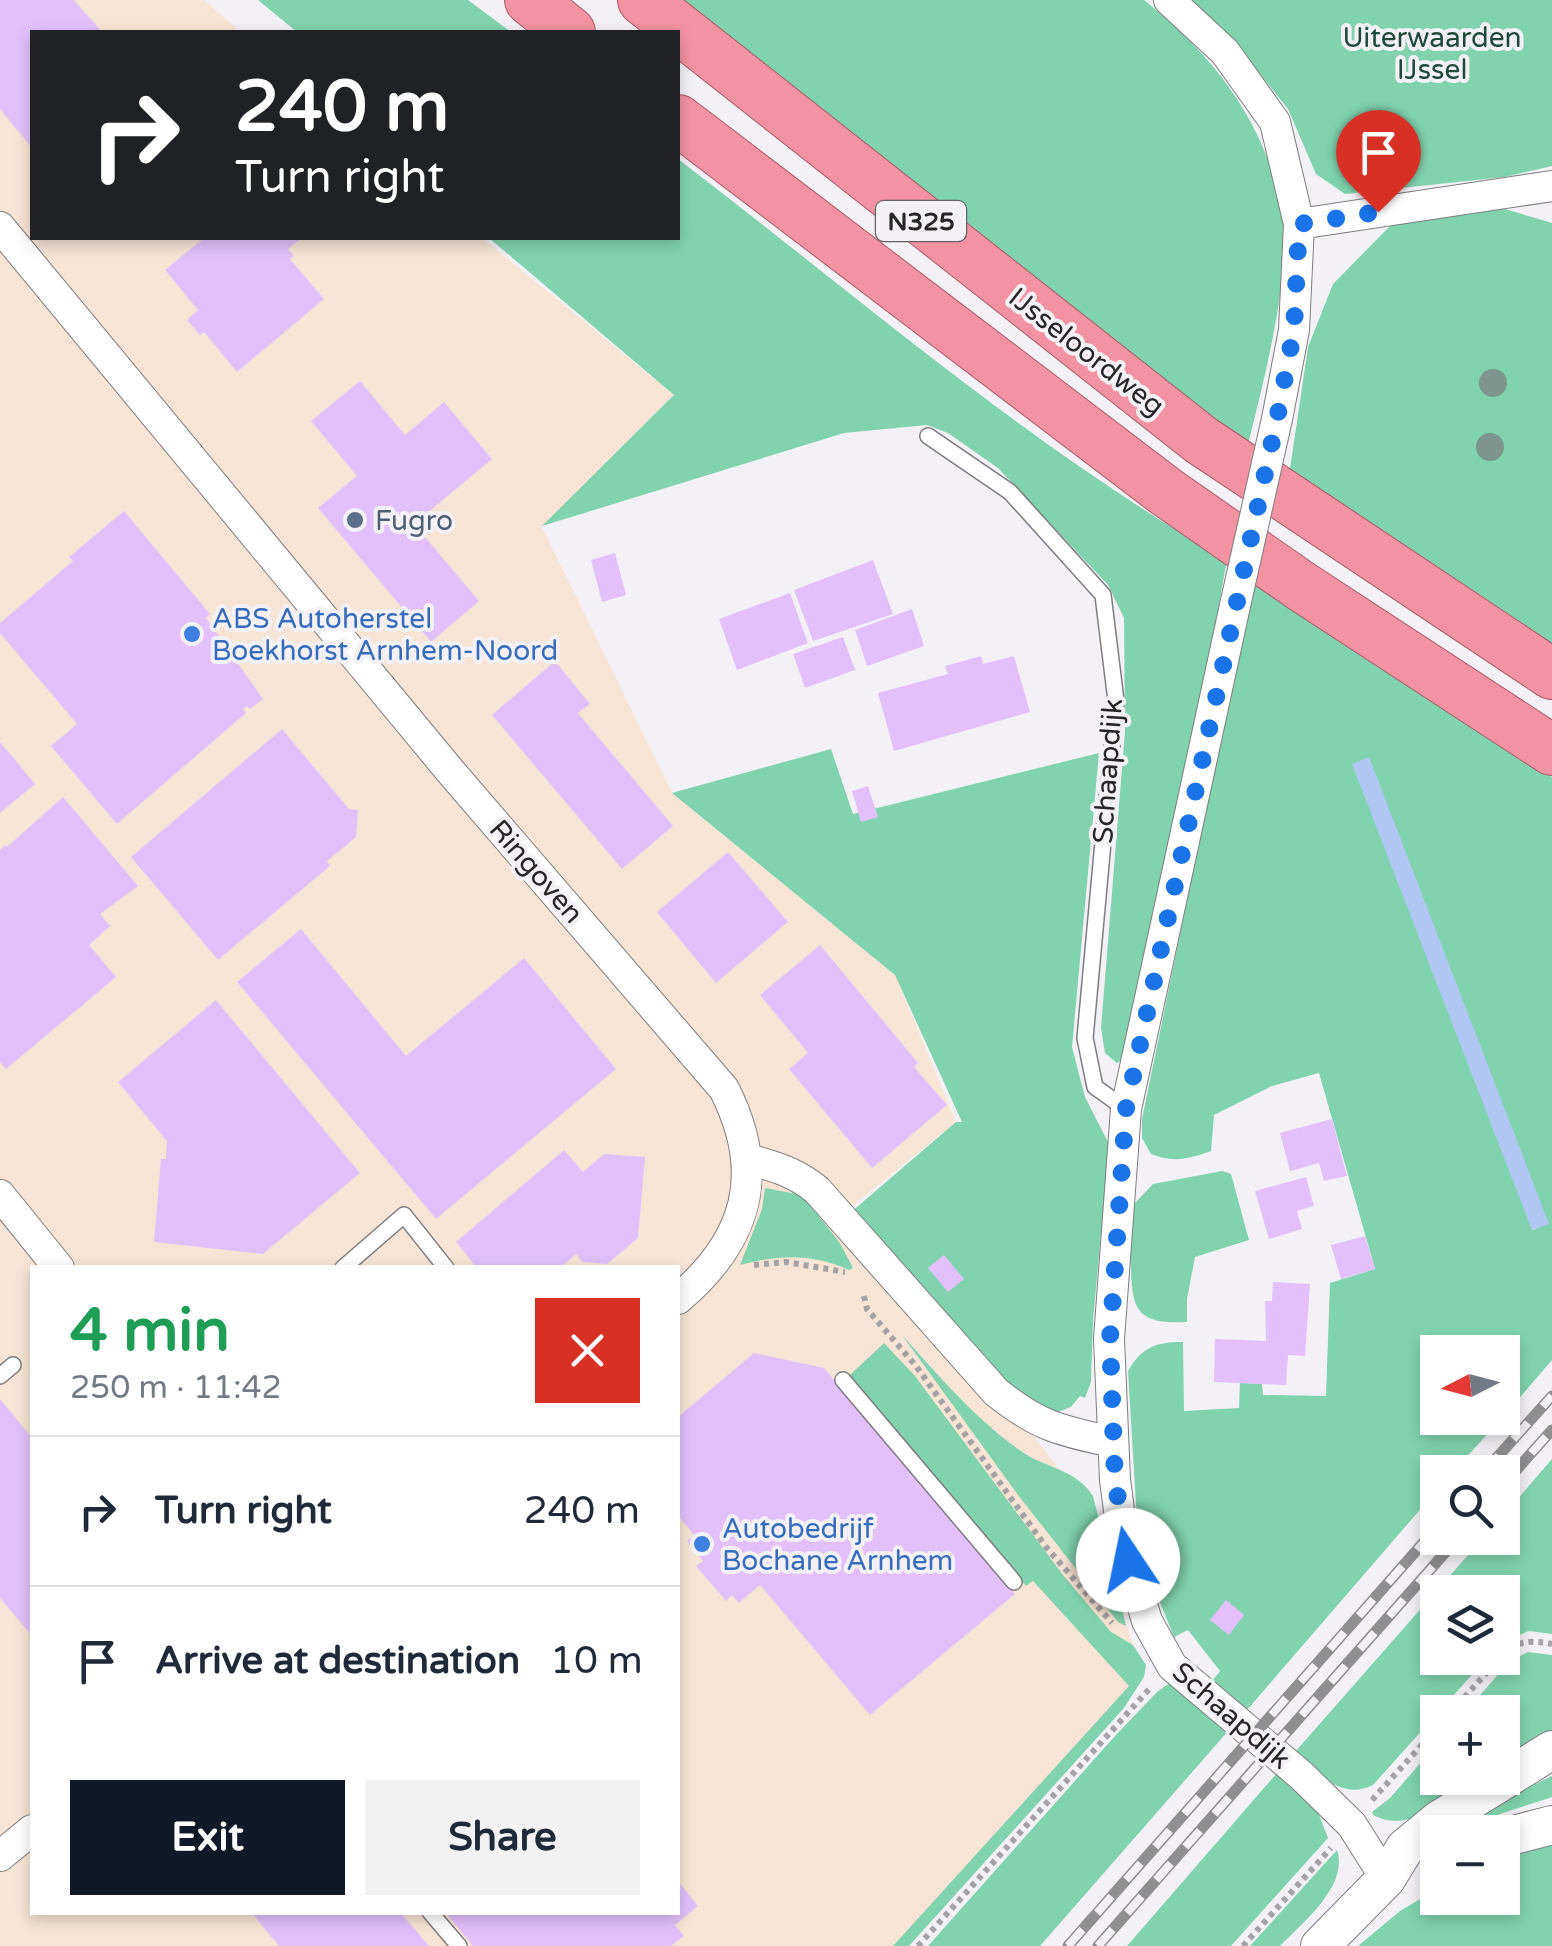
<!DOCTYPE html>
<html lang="en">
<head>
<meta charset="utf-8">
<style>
  body { margin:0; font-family:"Varela Round",sans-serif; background:#f2f2f3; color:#1f2937; height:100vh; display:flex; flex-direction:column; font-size:38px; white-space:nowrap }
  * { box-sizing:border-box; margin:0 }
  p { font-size:32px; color:#747a83 }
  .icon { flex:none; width:55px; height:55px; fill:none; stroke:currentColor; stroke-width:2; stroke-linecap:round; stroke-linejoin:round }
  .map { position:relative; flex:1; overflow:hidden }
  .details { position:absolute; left:30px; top:1265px; width:650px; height:650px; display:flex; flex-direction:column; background:#fff; border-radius:0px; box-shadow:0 5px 15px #0003 }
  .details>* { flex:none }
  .banner { position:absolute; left:30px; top:30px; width:650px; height:210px; border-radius:0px; box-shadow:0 5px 15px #0003; background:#202124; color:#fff; overflow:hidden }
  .needle { width:65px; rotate:264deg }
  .buttons { position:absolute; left:1420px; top:1335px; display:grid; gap:20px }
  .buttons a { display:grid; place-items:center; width:100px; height:100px; border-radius:0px; background:#fff; box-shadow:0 5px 15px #0003; font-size:50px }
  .pin { position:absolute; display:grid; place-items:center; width:85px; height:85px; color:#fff; margin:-102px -42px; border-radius:50% 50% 50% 0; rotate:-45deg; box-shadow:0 0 10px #0007 }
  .pin .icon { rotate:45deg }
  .me { position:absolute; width:110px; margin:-55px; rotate:349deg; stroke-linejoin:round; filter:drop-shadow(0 0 8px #0008) }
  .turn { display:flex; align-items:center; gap:35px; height:210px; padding:0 40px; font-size:45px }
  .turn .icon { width:130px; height:130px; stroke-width:2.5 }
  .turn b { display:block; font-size:70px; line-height:85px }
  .round { display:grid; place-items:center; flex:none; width:105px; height:105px; border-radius:0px; background:#f2f2f3 }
  .overview { display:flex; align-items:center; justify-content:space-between; height:170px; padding:0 40px }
  h1 { font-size:60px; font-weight:800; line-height:75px; color:#1e9e55 }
  .primary-button { display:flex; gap:20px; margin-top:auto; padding:20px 40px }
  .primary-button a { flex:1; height:115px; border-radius:0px; background:#111827; color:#fff; font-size:40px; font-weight:800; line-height:115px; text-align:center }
  .primary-button a+a { background:#f2f2f3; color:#1f2937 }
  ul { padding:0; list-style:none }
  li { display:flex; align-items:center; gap:30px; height:150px; padding:0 40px; border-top:2px solid #e0e1e3 }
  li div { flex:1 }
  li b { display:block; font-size:38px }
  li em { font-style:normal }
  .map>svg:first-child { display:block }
  .industrial { fill:#f7e4d4; fill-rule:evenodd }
  .green { fill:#81d3af; fill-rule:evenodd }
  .water { fill:#afc7f2 }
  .building { fill:#e3c0fb }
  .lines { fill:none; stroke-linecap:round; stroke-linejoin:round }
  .service-casing { stroke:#7e7c80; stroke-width:18 }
  .minor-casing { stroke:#7e7c80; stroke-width:32 }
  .tertiary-casing { stroke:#7e7c80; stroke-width:40 }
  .trunk-casing { stroke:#a95a69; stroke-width:52 }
  .path { stroke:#a4a2a6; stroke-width:6; stroke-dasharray:5 5; stroke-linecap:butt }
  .service { stroke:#fff; stroke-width:15 }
  .minor { stroke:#fff; stroke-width:30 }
  .tertiary { stroke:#fff; stroke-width:38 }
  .trunk { stroke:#f392a3; stroke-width:50 }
  .rail-casing { stroke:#8f8e91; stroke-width:11 }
  .rail { stroke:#f3f1f5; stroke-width:8; stroke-dasharray:22; stroke-linecap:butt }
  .minor-bridge-casing { stroke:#7e7c80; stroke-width:32; stroke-linecap:butt }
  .minor-bridge { stroke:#fff; stroke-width:30 }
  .tree { fill:#7e958d }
  .route { stroke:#1a73e8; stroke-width:18; stroke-dasharray:0 32.4 }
  .service-dot { fill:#5c6f8a; stroke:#f3f1f5; stroke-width:4 }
  .shop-dot { fill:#3f7fe0; stroke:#f3f1f5; stroke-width:4 }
  .labels { text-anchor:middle; stroke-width:8; stroke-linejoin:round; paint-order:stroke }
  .shield { fill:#f3f1f5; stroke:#646265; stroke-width:2.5 }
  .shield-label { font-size:25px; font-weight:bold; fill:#262527 }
  .park-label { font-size:28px; fill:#1f4938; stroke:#f3f1f5 }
  .street-label { font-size:28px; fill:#262527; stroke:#f3f1f5 }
  .service-label { font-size:28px; fill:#4e5e75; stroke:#f3f1f5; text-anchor:start }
  .shop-label { font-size:28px; fill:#366cbe; stroke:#f3f1f5; text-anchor:start }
</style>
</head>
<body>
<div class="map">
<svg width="1552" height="1946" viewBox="0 0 1552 1946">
  <rect width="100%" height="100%" fill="#f3f1f5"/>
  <path class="industrial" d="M0,0h205l35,32h-208v206h450l192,157 -132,132 130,266 223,182 61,147 -105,85 250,314 9,47 23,78 -3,40 -237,260h-893zM32,1268h646v644h-646z"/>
  <path class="green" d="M258,0h210l43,32h-214z
    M668,0h476c79,63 134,139 142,243 1,14 -3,31 -5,45 -8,58 -21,108 -35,165z
    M1185,0h367v166l-47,11 -160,17 -29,-20 -28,-65 -55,-69z
    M678,159c180,137 352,289 549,401l-31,171 -74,329 -5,3 -12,-10 -4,-25 24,-297 -1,-113 -16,-33 -110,-117 -50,-35 -21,-8 -83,8 -302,93 132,-131 -185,-157h189z
    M1495,206l57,17v423l-202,-134 -60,-43 18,-122 25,-63 57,-58z
    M1253,580l299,197v583l-49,57 -1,-65h-64v66h64l-49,54h-15l-1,18 -190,220 -34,-30 7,-9 -32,-41 -14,7 -25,-62 -12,-54 -9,-150c14,-24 28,-29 55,-29l1,69 55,-3 1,-25 22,1 1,11 63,1 4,-113 45,-14 -56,-196 -47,13 -58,29 -3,36c-22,8 -38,12 -60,3l-9,-16v-19zM1368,758l180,465 -15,7 -180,-466z
    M831,749l22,65 246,-61 -27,294 13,50 24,47 -16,177 -2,61 -6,16 -5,-2 -9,11 -13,5 -13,-3 -43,-30 -152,-166 106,-91h6l-67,-147 -223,-182z
    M1222,1171l9,3 18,66 -54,17 -8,42v23c-52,3 -56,-14 -56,-61 0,-19 0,-38 2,-56l20,-21z
    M765,1188l37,7 38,48 13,25 -4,2c-37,-17 -71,-15 -109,-5l22,-56z
    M902,1335c37,41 73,84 119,116 25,18 54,17 72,45l33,130 -8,-4 -100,-127z
    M884,1343l31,33 148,199 48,57 22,13 13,20 -2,12 -20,31 -215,238h-16l236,-260 -96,-105 -7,5 -176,-211z
    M1552,1459v175l-23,-3 -26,11 -1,-50h-64v66h49l-114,127c-33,16 -54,-12 -78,-33l188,-214h19l1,-22z
    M1528,1652l24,3v75l-8,8 -41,25 -1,-51h-37l45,-51z
    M1170,1683l59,47 -189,216h-112l186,-209 44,-46z
    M1437,1744l1,34h41c-31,20 -68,57 -106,37l-1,-3 18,-14z
    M1277,1773l41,39 10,26 -97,108h-104z
    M1552,1776v21l-91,30 55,-34z
    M1542,1843l10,2v101h-194l42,-35 37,-22 1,9h64l1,-41z
    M1337,1850c12,36 -35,73 -57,96h-30z"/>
  <path class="water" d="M1369,757l180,467 -17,6 -180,-466z"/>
  <path class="building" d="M0,0h74l28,32h-70v116l-32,-39z
    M204,238h98l-14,11 6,7 -4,3 34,40 -87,73 -33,-40 -4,3 -13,-15 11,-10 -33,-40z
    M360,381l45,54 39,-33 48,57 -78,65 65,77 -48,41 -113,-134 39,-32 -46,-55z
    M124,511l86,103 -4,4 57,81 -13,10 -3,-3 -4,3 3,4 -129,111 -66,-78 26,-22 -77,-91v-10l73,-62 -4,-4z
    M615,553l11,42 -24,7 -11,-42z
    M873,560l20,54 -80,27 -19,-51z
    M790,593l18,50 -71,27 -18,-51z
    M912,609l12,37 -57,20 -12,-36z
    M843,637l12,33 -50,18 -12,-34z
    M981,656l2,8 31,-8 16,56 -136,39 -16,-58 70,-19 -3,-8z
    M555,661l35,43 -12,9 95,113 -51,43 -130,-154z
    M282,729l67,80 9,1 -2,27 -29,24 3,5 -112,94 -87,-103z
    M0,742l35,42 -35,29z
    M868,786l10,31 -17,5 -9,-31z
    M63,797l75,89 -38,28 10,12 -21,19 27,32 -110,92 -6,-7v-212l5,-5 2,2z
    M728,852l60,70 -72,61 -59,-71z
    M301,929l105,127 118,-98 92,111 -180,150 -199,-237z
    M820,945l98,118 -4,4 33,38 -75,63 -83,-99 19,-16 -48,-58z
    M216,1000l144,173 -97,81 -109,-12 7,-83h5l1,-18 -49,-59z
    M1332,1119l15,57 -23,5 -5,-18 -29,8 -10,-38z
    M564,1150l19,22 21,-18 41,3 -7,81 -31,26 -25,-2 -6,-8 -16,14h-83l-21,-26z
    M1306,1177l8,29 -17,5 5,18 -33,10 -14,-48z
    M1365,1236l10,33 -34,10 -10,-34z
    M944,1255l20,24 -16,13 -20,-24z
    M1273,1282l37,2 -5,72 -17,-1 -2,30 -72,-3 1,-43 51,2 -1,-40h7z
    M754,1353l70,15 191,226 -145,121 -110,-130 -21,18 -7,-8 -6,6 -30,-35 7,-5 -16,-20 7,-6 -16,-20v-98z
    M0,1399l32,39v198l-32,-38z
    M1226,1600l18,15 -15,20 -19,-15z
    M678,1881l20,25 -23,19 9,11 -13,10h-198l-28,-34h233z
    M251,1912h149l29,34h-150z"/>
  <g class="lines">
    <defs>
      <path id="service" d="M928,436l82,56 93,103 13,106 -31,337 10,49 31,22
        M343,1268l61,-53 42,53
        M0,1376l13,-11
        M843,1380l171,202
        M430,1912l29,34"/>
      <path id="minor" d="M1169,0l56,52 50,70 24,102 -5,106 -17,89
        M1299,224l253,-38
        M0,227l451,545 273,317c43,84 24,151 -46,210
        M1236,601l-110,508 -17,230 6,141 8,60 24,81 25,45 130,110 50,49 34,54
        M747,1159c27,7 48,13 70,31l179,202c44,35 63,38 116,50
        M0,1195l59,73
        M0,1856l32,-26"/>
      <path id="tertiary" d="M1502,1838l50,-13
        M1320,1946l66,-67 19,-31 34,-28 113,-70"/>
      <path id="trunk" d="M530,0l40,32
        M643,0l558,440 351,234
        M678,120l487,371 136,95 251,164"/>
    </defs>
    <use href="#service" class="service-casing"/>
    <use href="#minor" class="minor-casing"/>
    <use href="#tertiary" class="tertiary-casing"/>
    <use href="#trunk" class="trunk-casing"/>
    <path class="path" d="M754,1265l32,-3 59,10
      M864,1296l3,13 49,57 130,181 66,76
      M1502,1655c16,-15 30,-15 50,-11
      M1451,1712l49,-54
      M1372,1800l66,-73
      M918,1946l233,-259
      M1243,1946l88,-98"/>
    <use href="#service" class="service"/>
    <use href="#minor" class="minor"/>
    <use href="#tertiary" class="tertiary"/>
    <use href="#trunk" class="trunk"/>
    <defs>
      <path id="rail" d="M1484,1472l68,-76
        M1502,1486l50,-56
        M1068,1946l370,-420
        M1098,1946l360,-408"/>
    </defs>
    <use href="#rail" class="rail-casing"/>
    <use href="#rail" class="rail"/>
    <defs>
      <path id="minor-bridge" d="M1236,601l41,-182"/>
    </defs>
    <use href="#minor-bridge" class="minor-bridge-casing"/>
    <use href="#minor-bridge" class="minor-bridge"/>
  </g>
  <g class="tree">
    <circle cx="1493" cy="383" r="14"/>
    <circle cx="1490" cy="447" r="14"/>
  </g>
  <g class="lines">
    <path class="route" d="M1128,1560l-13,-80 -5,-141 16,-230 151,-690 17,-89 5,-106 79,-12"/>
  </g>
  <circle class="service-dot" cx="355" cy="520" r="10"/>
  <g class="shop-dot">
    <circle cx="192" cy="634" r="10"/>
    <circle cx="702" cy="1544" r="10"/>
  </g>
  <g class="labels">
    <rect class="shield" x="876" y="201" width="90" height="40" rx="8"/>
    <g class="shield-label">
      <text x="921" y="230">N325</text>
    </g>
    <g class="park-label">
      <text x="1432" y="47">Uiterwaarden<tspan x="1432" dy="32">IJssel</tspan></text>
    </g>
    <g class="street-label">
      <text transform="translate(1087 351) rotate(38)" y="10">IJsseloordweg</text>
      <text transform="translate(1107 771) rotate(-86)" y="10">Schaapdijk</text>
      <text transform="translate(537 871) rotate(49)" y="10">Ringoven</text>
      <text transform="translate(1232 1715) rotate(41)" y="10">Schaapdijk</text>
    </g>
    <g class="service-label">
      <text x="375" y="530">Fugro</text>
    </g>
    <g class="shop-label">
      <text x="212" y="628">ABS Autoherstel<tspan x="212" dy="32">Boekhorst Arnhem-Noord</tspan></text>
      <text x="722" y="1538">Autobedrijf<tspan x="722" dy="32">Bochane Arnhem</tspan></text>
    </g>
  </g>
</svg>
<div class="buttons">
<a><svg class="needle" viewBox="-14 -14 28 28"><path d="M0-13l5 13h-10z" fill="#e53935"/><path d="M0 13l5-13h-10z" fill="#747a83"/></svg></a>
<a><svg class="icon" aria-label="search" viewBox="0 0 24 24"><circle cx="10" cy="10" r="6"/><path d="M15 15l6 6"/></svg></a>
<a><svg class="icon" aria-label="layers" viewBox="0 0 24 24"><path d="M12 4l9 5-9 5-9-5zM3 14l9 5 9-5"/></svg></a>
<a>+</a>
<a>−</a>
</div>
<div class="pin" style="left:1378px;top:212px;background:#d93025"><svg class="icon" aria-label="arrive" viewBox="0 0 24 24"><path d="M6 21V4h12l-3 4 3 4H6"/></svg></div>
<svg class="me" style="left:1128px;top:1560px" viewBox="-20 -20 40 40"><circle r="19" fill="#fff"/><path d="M0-13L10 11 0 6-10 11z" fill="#1a73e8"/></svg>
<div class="banner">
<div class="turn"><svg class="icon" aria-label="right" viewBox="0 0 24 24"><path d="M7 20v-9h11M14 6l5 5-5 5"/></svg><div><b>240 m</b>Turn right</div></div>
</div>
<section class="details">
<div class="overview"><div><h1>4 min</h1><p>250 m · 11:42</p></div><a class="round" style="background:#d93025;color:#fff"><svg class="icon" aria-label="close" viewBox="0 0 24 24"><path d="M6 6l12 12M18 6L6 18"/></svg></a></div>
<ul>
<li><svg class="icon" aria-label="right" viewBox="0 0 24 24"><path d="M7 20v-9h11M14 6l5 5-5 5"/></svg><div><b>Turn right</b></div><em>240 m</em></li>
<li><svg class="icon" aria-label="arrive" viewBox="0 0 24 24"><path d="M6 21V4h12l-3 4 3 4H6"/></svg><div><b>Arrive at destination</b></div><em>10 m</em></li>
</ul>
<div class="primary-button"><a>Exit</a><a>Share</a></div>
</section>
</div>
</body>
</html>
